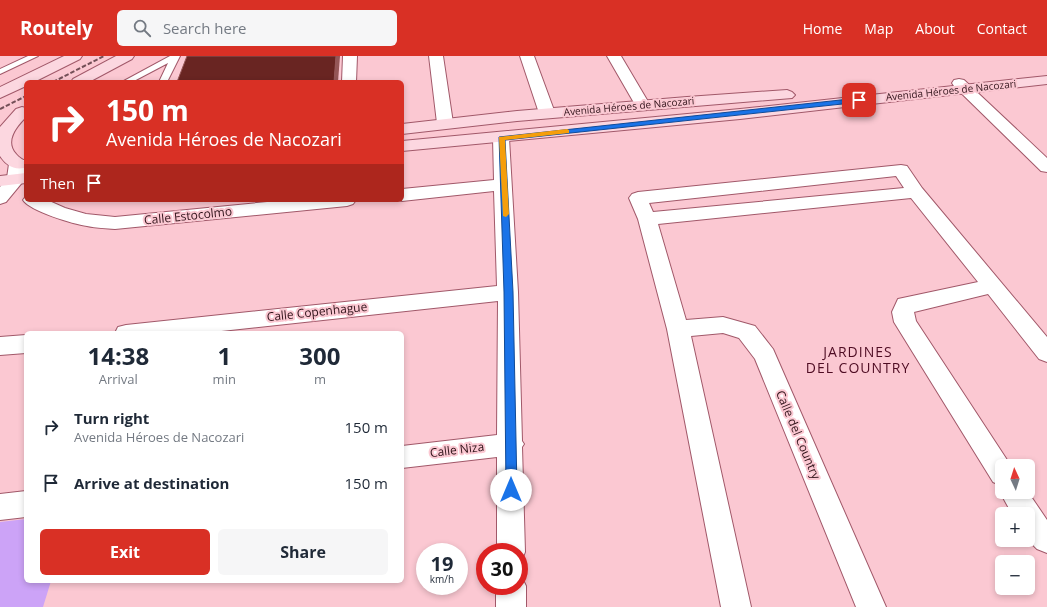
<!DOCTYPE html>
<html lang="en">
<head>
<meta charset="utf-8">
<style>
  body { margin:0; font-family:"Open Sans",sans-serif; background:#f6f6f7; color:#1f2937; height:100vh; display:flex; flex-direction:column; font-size:15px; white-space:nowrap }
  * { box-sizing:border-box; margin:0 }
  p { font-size:13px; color:#747a83 }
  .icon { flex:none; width:22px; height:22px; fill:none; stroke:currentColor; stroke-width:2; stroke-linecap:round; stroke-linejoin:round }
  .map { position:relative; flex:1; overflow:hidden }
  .side { position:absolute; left:24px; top:275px; width:380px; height:252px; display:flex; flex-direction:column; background:#fff; border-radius:6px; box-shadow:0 2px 6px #0003 }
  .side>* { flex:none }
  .guide { position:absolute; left:24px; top:24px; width:380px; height:122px; border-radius:6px; box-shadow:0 2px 6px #0003; background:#d93025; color:#fff; overflow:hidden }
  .needle { width:26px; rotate:356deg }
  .controls { position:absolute; left:995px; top:403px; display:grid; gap:8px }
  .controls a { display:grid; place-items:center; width:40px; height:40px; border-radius:6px; background:#fff; box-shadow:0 2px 6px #0003; font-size:20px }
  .speed { position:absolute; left:416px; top:487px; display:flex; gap:8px; font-size:20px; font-weight:700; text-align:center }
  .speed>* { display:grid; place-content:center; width:52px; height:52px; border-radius:50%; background:#fff; box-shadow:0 2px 6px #0003; line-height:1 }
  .speed small { font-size:10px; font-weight:400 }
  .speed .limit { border:6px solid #d22; background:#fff; color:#111 }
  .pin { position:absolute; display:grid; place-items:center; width:34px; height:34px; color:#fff; margin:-17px; border-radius:8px; box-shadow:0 2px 6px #0006 }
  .me { position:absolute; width:44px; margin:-22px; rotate:0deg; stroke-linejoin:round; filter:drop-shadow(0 0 3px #0008) }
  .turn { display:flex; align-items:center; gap:14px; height:84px; padding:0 16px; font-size:18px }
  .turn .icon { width:52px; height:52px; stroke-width:2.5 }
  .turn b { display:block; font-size:28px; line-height:34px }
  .then { display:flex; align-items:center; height:38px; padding:0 16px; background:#0003; gap:8px; font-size:15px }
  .eta { display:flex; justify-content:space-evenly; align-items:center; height:68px; text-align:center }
  .eta b { font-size:24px; font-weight:700; line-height:28px }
  .primary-button { display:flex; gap:8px; margin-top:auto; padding:8px 16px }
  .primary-button a { flex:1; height:46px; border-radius:6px; background:#d93025; color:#fff; font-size:16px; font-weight:700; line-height:46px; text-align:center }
  .primary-button a+a { background:#f6f6f7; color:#1f2937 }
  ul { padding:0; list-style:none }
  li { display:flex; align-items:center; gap:12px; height:56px; padding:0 16px }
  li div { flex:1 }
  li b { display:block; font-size:15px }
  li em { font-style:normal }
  header { display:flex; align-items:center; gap:24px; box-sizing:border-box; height:56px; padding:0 20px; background:#d93025; color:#fff }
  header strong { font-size:19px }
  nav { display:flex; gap:22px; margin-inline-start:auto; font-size:14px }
  .search { width:280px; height:36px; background:#f6f6f7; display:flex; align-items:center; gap:10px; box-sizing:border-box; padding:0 14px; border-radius:6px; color:#747a83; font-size:15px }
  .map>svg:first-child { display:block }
  .green { fill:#cca3f7 }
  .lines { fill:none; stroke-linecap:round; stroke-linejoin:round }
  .service-casing { stroke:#a15869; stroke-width:2 }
  .minor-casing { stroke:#a15869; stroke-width:2 }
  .secondary-casing { stroke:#a15869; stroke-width:2 }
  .service { fill:#fff; fill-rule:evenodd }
  .minor { fill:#fff; fill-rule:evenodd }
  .secondary { fill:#fcd7e0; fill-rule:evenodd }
  .rail { stroke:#734f57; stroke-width:2; stroke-dasharray:4.5 2; stroke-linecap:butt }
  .shaded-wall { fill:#955657 }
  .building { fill:#692522; stroke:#955657 }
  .route { fill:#1a73e8; stroke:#114b97 }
  .slow { fill:#f59e0b }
  .labels { text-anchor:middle; stroke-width:4; stroke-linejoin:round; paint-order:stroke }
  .far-street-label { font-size:10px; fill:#2f1219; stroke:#fbc8d2 }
  .street-label { font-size:12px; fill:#2f1219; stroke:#fbc8d2 }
  .quarter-label { font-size:14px; letter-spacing:1px; fill:#4e0c23; stroke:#fbc8d2 }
</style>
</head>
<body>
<header>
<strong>Routely</strong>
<div class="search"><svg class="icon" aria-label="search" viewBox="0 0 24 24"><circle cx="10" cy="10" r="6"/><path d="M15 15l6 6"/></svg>Search here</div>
<nav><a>Home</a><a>Map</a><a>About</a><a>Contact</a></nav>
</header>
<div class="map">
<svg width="1047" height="551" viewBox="0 0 1047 551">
  <rect width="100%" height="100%" fill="#fbc8d2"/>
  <path class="green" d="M26,463v62h25l-8,26h-43v-85z"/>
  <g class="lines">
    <defs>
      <path id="service" d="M28,0h10l-38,18v-5z
        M170,0h10l-13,26h-8l9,-19 -36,19h-10z"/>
      <path id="minor" d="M343,0h14l-1,26h-14z
        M429,0h14l10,67 -2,3 -6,2 -6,-2 -2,-3z
        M520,0h14l21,57 -2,3 -6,2 -6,-2 -2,-3z
        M607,0h14l29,49 -3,3 -5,2 -5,-2z
        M959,23l5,1 83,78v14l-6,-1 -87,-85 -2,-3 2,-3z
        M501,77l6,2 2,3 9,154 4,149 2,3 -2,3 3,105 -4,10 -2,1v-11h-22v-95l-95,11v-22l95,-11 1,-134 -295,32h-88l3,-6 8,-2 371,-39 -3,-95 -92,10 -3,-1h3v-11l92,-9 -1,-42 2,-3z
        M18,103l6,1 2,3 -1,16 -19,23 -6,2v-17l7,-9 2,-14 3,-4z
        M901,109l6,1 15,22 125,149v25l-8,-3 -51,-65 -74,18 2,9 95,145h-9v20l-9,-4 -99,-160 -2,-10 6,-13 80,-17 -67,-84 -253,26 28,96 37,-3 32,9 18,23 113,258h-30l-101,-248 -16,-21 -16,-5 -32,3 60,271h-30l-54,-278 -29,-110 -9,-21 3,-4 6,-2zM896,120l8,12 -251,24 -4,-9z
        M26,140v4h21l18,8 21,6 29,3 173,-17h68l-3,4 -6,2 -232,23c-9,-1 -19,-1 -28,-3 -14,-2 -57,-15 -64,-26z
        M26,279v18l-26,2v-18z
        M1002,431v5h26l19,28v33l-10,-4 -9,-9v-26h-16l-12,-22z
        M26,435v26l-26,3v-26z
        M519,519l2,1 5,10v21h-30v-21h23z"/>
      <path id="secondary" d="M64,0h18l-2,3 -46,23h-8v4l-26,12v-11z
        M116,0h18l-2,3 -43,23h-18l2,-3z
        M1047,20v8l-307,35 -338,32v-10l338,-32z
        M787,34l5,2 3,3 -3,3 -275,23 -115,13v-10l115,-13 170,-14z
        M22,51l4,1v9c-9,9 -22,24 -10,37 3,4 7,5 10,9l-2,5c-11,2 -18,-3 -24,-12v-29l16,-18z
        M26,117v10l-26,3v-10z"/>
    </defs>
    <use href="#service" class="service-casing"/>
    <use href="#minor" class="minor-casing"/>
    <use href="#secondary" class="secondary-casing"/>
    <use href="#service" class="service"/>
    <use href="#minor" class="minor"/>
    <use href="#secondary" class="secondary"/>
    <path class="rail" d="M53,26l51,-26
      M0,53l26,-13"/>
  </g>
  <path class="shaded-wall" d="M336,0h4l-2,26h-4z"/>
  <path class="building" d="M187,0h149l-2,26h-157z"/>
  <path class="route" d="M859,42l2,1v3l-356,38 8,152 4,198 -2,4 -4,1 -4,-1 -1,-4 -2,-198 -5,-155z"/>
  <path class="slow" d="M567,73l2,1v3l-64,7 4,74 -3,3 -3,-1 -4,-79z"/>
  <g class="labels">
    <g class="far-street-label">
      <text transform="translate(951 34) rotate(-6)" y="4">Avenida Héroes de Nacozari</text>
      <text transform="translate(629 50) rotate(-5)" y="4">Avenida Héroes de Nacozari</text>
    </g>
    <g class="street-label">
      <text transform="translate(188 160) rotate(-6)" y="4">Calle Estocolmo</text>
      <text transform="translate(317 256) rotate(-6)" y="4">Calle Copenhague</text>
      <text transform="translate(798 379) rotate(67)" y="4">Calle del Country</text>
      <text transform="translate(457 394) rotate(-7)" y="4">Calle Niza</text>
    </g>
    <g class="quarter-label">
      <text x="858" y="301">JARDINES<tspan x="858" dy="16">DEL COUNTRY</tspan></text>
    </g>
  </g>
</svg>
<div class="controls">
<a><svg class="needle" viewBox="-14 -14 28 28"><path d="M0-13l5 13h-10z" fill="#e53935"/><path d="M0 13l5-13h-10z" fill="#747a83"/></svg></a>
<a>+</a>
<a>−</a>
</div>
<div class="speed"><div>19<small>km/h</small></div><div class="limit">30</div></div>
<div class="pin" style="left:859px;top:44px;background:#d93025"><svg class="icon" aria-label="arrive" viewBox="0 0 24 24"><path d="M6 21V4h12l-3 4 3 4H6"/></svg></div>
<svg class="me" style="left:511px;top:434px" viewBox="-20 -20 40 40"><circle r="19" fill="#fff"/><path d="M0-13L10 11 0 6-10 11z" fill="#1a73e8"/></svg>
<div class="guide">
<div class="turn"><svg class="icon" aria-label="right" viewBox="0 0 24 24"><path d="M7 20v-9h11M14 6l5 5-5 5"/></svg><div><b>150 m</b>Avenida Héroes de Nacozari</div></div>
<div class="then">Then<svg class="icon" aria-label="arrive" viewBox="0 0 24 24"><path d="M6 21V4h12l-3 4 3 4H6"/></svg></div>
</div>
<section class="side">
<div class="eta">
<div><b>14:38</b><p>Arrival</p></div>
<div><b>1</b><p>min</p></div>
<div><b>300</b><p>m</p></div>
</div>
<ul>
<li><svg class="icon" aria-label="right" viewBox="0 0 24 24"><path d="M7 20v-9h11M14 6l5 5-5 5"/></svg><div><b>Turn right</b><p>Avenida Héroes de Nacozari</p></div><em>150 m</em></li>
<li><svg class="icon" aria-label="arrive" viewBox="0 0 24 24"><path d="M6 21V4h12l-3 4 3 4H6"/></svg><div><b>Arrive at destination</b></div><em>150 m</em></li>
</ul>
<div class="primary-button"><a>Exit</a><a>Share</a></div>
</section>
</div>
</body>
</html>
